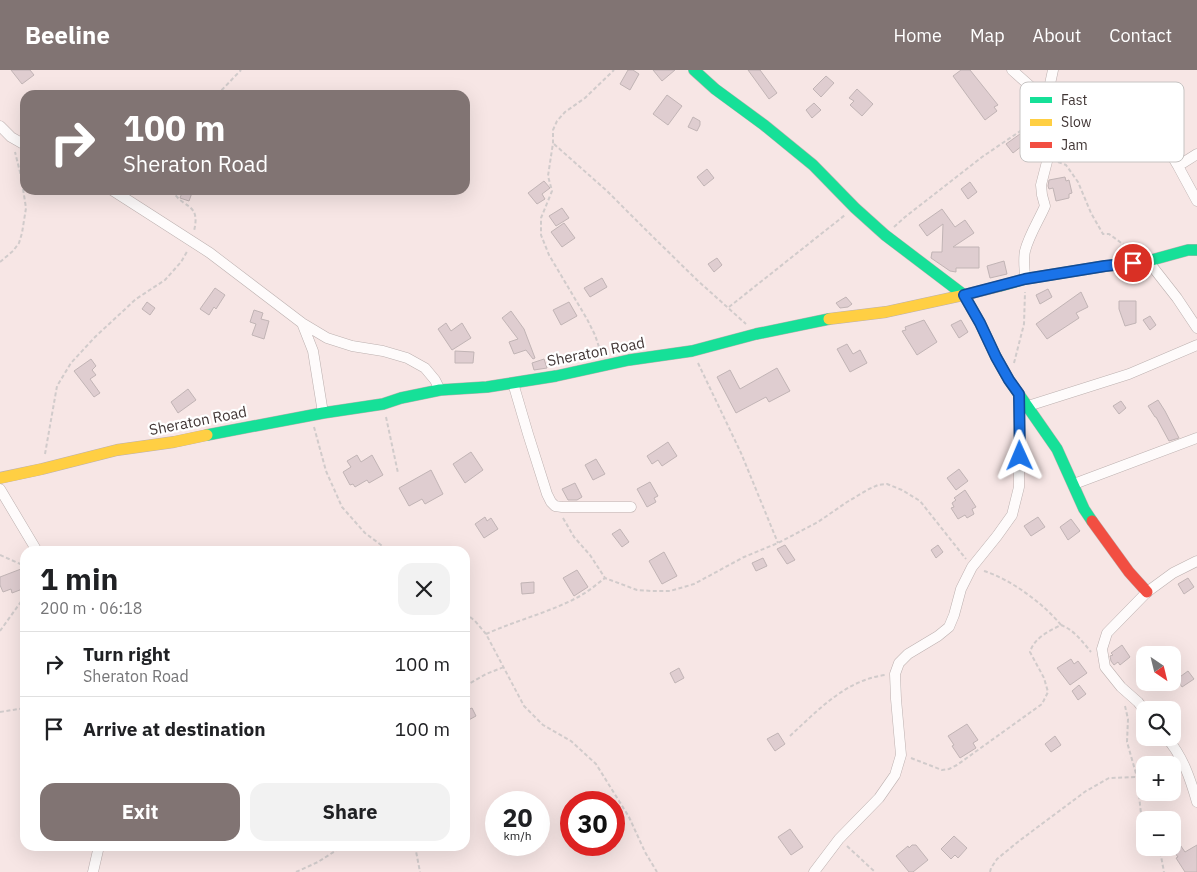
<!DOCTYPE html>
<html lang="en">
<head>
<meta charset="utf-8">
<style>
  body { margin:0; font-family:"IBM Plex Sans",sans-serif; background:#f2f2f2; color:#202124; height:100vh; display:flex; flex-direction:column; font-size:19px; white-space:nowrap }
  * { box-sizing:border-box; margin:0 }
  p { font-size:16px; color:#757577 }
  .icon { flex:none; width:28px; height:28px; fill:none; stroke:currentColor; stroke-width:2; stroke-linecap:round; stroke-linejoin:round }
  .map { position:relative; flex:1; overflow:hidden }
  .details { position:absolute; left:20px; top:476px; width:450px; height:305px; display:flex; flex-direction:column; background:#fff; border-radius:15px; box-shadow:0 5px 20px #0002 }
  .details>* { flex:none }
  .top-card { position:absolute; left:20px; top:20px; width:450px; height:105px; border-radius:15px; box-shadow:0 5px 20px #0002; background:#817473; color:#fff; overflow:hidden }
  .needle { width:32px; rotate:145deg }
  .buttons { position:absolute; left:1136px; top:576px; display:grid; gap:10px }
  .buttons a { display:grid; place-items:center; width:45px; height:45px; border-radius:10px; background:#fff; box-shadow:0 5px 20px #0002; font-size:25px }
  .speed { position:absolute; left:485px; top:721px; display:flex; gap:10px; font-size:25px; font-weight:700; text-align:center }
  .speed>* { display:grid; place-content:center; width:65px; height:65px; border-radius:50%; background:#fff; box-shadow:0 5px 20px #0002; line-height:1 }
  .speed small { font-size:12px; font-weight:400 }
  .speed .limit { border:8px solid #d22; background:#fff; color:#111 }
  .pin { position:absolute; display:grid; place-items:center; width:42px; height:42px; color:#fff; margin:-21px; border:2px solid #fff; border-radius:50%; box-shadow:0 1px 5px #0007 }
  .me { position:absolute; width:55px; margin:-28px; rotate:359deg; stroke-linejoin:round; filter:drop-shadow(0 0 4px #0008) }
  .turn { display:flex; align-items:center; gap:18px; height:105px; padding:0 20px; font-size:22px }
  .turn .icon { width:65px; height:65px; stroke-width:2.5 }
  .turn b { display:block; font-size:35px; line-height:42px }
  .round { display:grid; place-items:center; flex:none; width:52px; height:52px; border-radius:15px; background:#f2f2f2 }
  .overview { display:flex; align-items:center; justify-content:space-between; height:85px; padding:0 20px }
  h1 { font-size:30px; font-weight:800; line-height:38px }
  .cta { display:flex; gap:10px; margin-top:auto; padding:10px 20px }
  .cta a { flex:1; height:58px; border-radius:15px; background:#817473; color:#fff; font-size:20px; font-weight:800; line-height:58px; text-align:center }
  .cta a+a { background:#f2f2f2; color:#202124 }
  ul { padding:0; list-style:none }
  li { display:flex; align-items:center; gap:15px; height:65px; padding:0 20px; border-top:1px solid #e0e0e0 }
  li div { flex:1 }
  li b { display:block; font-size:19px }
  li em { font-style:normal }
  header { display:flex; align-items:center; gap:30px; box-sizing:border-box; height:70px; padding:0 25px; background:#817473; color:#fff }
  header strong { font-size:24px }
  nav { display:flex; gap:28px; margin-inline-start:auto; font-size:18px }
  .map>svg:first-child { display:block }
  .building { fill:#dfcdd0; stroke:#c1b4b5 }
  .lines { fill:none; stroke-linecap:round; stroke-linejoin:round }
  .street-casing { stroke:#bcb0af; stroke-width:11 }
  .fast-casing { stroke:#bcb0af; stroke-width:12 }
  .slow-casing { stroke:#bcb0af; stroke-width:12 }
  .jam-casing { stroke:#bcb0af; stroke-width:12 }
  .path { stroke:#d1cbcb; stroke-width:2; stroke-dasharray:4 2.5; stroke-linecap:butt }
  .street { stroke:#fefbfb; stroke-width:10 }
  .fast { stroke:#16e098; stroke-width:11 }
  .slow { stroke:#ffcf43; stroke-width:11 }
  .jam { stroke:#f24e42; stroke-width:11 }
  .route-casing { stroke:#114b97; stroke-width:12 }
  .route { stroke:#1a73e8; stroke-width:9 }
  .labels { text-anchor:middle; stroke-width:4.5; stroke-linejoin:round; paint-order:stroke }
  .street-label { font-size:15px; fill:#413635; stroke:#fff }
  .key { fill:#fff; stroke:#c6c3c2; stroke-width:1 }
  .key-label { font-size:14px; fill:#413635 }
</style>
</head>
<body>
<header>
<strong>Beeline</strong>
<nav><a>Home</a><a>Map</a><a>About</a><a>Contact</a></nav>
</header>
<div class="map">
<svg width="1197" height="802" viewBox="0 0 1197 802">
  <rect width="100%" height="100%" fill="#f7e6e5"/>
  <path class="building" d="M11,0h19l4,5 -12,9z
    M628,0h5l6,4 -9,16 -10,-6z
    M653,0h22l-13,11z
    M748,0h12l17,23 -8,6z
    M961,0h9l28,35 -4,2 3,4 -12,9 -32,-44z
    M826,6l8,7 -13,14 -8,-8z
    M857,19l16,15 -11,12 -12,-11 4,-4 -5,-3z
    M667,25l15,11 -14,19 -15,-11z
    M814,33l7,7 -9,8 -6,-8z
    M693,47l7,4v4l-3,6 -9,-4z
    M1020,64l7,8 -14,11 -7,-9z
    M707,99l7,9 -10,8 -7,-9z
    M1065,107l1,4 3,-1 3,13 -3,1v4l-13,3 -3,-13 -4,1 -1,-3 1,-6z
    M544,111l6,7 -8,6 3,5 -8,5 -9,-11z
    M970,112l7,10 -9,7 -7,-10z
    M183,120h10l-4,11 -9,-3z
    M562,138l7,10 -13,8 -7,-10z
    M942,139l13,18 10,-7 9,13 -21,14h26v21h-23v4l-6,-1 -19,-13 1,-6h10l1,-28 -16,12 -8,-11z
    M564,153l11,15 -13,9 -11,-15z
    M717,188l5,7 -8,7 -6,-8z
    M1004,191l3,13 -17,4 -3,-12z
    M602,208l5,9 -17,10 -6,-9z
    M215,218l10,7 -9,14 -2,-2 -5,8 -9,-6z
    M1048,219l4,8 -12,7 -4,-9z
    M1081,222l7,15 -12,6 3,5 -32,21 -11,-15z
    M846,227l6,7 -4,3 -8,1 -4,-5z
    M1119,231h17v22l-11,3 -6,-17z
    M147,232l8,6 -5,7 -8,-6z
    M569,232l8,14 -16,9 -8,-15z
    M254,240l9,3 -2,6 8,2 -5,18 -12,-4 4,-11 -6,-2z
    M511,241l13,18 11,29 -2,1 -7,-9 -12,4 -5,-12 9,-3 -16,-21z
    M1150,246l6,9 -6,5 -7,-10z
    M924,250l13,22 -20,13 -15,-24 4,-1 -1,-3z
    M961,250l7,12 -9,6 -8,-13z
    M446,253l5,8 11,-8 9,15 -19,12 -14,-21z
    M847,274l6,10 7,-4 7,13 -17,9 -13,-23z
    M455,281l19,1 -1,11h-18z
    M91,289l5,7 -4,4 4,5 -6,4 10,14 -6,4 -20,-26z
    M544,289l3,9 -13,2 -2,-7z
    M777,298l13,23 -21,11 -3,-5 -30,16 -19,-36 13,-7 10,19z
    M188,319l8,11 -18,13 -7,-11z
    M1158,330l7,11 14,27 -10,3 -13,-24h-1l-7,-11z
    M1121,331l5,7 -7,6 -6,-8z
    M668,372l9,14 -15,10 -4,-6 -6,4 -5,-8z
    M471,382l12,18 -18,13 -12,-19z
    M357,385l4,7 11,-7 11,20 -14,8 -2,-3 -12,7 -2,-3 -3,1 -7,-13 8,-5 -4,-6z
    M596,389l9,15 -12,6 -8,-15z
    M959,399l9,12 -12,9 -9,-12z
    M431,400l12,24 -18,10 -3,-5 -13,7 -10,-18z
    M650,412l8,14 -4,2 2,4 -9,5 -10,-18z
    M575,413l7,14 -5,3h-9l-6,-11z
    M965,420l11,17 -4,2 2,5 -7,4 -2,-3 -7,4 -7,-11 3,-1 -2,-4 4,-3 -2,-2z
    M485,447l2,4 4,-3 7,11 -14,9 -9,-14z
    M1038,447l7,10 -14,9 -7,-10z
    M1071,449l9,12 -12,9 -8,-13z
    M620,459l9,13 -7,5 -10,-13z
    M785,475l10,15 -8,4 -10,-15z
    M938,475l5,7 -7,6 -5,-8z
    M664,482l13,24 -15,8 -13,-23z
    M763,488l4,8 -11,5 -4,-8z
    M21,499l4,10v9l-13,5 -1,-4 -8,3 -3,-7v-8z
    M577,500l11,17 -14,9 -11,-18z
    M1188,508l6,9 -10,7 -6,-10z
    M534,512v11l-12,1 -1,-11z
    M1122,575l8,12 -10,8 -2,-3 -4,3 -3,-4 -1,-5 3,-1 -2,-2z
    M1071,589l3,5 4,-3 9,12 -17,12 -13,-17z
    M679,598l5,10 -9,5 -5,-10z
    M1188,601l6,8 -12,8 -5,-8z
    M1079,615l7,9 -8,6 -6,-9z
    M472,638l4,8 -11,6v-11z
    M967,654l11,16 -5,3 3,5 -16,10 -8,-12 2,-1 -6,-9z
    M778,663l7,11 -10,7 -8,-12z
    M1055,666l6,9 -10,7 -6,-8z
    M790,759l13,18 -12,8 -13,-18z
    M1172,763l13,19 12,-7v27h-12l-9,-14 2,-1 -6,-8z
    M954,766l13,12 -9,10 -3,-3 -4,4 -10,-10z
    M912,775h4l12,15 -15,12h-4l-13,-16 12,-10 1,2z"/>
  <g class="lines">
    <defs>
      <path id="street" d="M1012,0l36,32
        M0,56l11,11 14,8
        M1051,76l45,-2 40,-8 18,-2 9,7 15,25 19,35
        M1178,96l19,-12
        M112,120l98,63 92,70 25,15 25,8 31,5 24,7 18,10 10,12 5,10
        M1148,191l29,37 20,30
        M1025,209c0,-9 -2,-19 0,-28 4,-16 14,-31 20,-45l-3,-11 -1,-10 10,-39 -4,-34 3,-28 3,-14
        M302,253l11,28 10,62
        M513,313l15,51 19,60 4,8 4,4 7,1h69
        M1028,336l101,-32 68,-29
        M1074,414l123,-46
        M0,419l37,62
        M1145,641l-7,-9 -17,-15 -16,-20 -3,-18 5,-16 40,-41 26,-19 24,-12
        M1167,668c16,19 23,40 30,64
        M93,802l6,-26
        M814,802l25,-33 40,-41 16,-23 6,-20 -5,-56 -1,-25 4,-11 9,-9 30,-18 11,-9 5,-12 7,-26 11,-22 25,-31 15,-21 7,-28v-92"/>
      <path id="fast" d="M694,0l21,19 49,36 49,40 42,43 30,27 79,60 16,28 16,34 13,23 48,69 27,60 8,12
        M1000,216l25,-7 80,-13 43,-5 40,-11h9
        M207,365l116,-22 60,-9 18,-6 39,-8 47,-3 69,-11 73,-16 63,-9 64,-17 73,-15"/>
      <path id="slow" d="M829,249l57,-7 78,-17 36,-9
        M0,408l42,-9 75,-19 57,-8 33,-7"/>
      <path id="jam" d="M1092,451l37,51 18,20"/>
    </defs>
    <use href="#street" class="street-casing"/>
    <use href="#fast" class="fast-casing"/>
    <use href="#slow" class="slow-casing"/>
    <use href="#jam" class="jam-casing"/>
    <path class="path" d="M217,25l24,-25
      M554,74l53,47 41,41 49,48 49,44
      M1058,92l8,3 12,17 13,31 12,21h6l18,13v3
      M172,120c11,20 29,12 22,41
      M894,157l11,-10 77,-60 56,-38
      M0,192l13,-11 6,-8 3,-10 4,-25 -5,-32 -6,-24
      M729,237l116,-92
      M601,283l-6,-18 -8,-16 -38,-64 -8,-20v-17l11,-27 -4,-15 5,-33v-13l4,-9 8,-9 20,-14 29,-28
      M698,293l43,90 37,90
      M1014,293l10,-39 1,-32
      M386,347l12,56
      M314,357l12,44 16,36 23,26 24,18
      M45,384l12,-68 14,-23 24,-26 41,-38 29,-19 16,-18 7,-12
      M563,448l11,19 16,18 15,23 32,12 15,1h18l24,-7 50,-27 34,-14 40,-21 29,-20 22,-13 9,-4 9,-1 15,6 18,11 46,58
      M0,485l25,11
      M984,501c26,8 59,32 77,54
      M465,543l10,8 11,13 38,72 19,19 28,16 25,23 33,53 16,35 12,20
      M0,561l25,-35
      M486,564c31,-14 65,-22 94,-38 9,-5 17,-12 25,-18
      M465,616l21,-12 18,-7
      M1125,636l3,13 -1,23 10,35 6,55 2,2
      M0,642l25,-4
      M790,666c28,-26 56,-56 95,-61
      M911,688l31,12 7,-1 8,-4 85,-61 6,-12 -4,-14 -14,-26c4,-14 19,-21 31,-27 13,5 21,16 30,27
      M415,776l5,26
      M847,776l28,26
      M1154,778l7,8 3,16
      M296,802l22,-10 25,-16
      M990,802l1,-4 6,-9 22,-18 67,-50 23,-13 28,-1"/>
    <use href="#street" class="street"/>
    <use href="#fast" class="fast"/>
    <use href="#slow" class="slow"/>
    <use href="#jam" class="jam"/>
  </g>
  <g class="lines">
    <defs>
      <path id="route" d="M1020,386l-1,-62 -10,-14 -13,-23 -16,-34 -16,-28 61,-16 80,-13 28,-3"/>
    </defs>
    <use href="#route" class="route-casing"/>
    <use href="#route" class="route"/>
  </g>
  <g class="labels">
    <g class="street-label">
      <text transform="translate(596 282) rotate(-11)" y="5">Sheraton Road</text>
      <text transform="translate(198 351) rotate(-11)" y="5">Sheraton Road</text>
    </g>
  </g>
  <rect x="1020" y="12" width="164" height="80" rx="8" class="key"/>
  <rect x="1030" y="27" width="22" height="6" fill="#16e098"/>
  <rect x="1030" y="49" width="22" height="7" fill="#ffcf43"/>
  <rect x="1030" y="72" width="22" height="6" fill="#f24e42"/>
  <g class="key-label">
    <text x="1061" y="35">Fast</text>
    <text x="1061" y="57">Slow</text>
    <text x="1061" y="80">Jam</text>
  </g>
</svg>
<div class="buttons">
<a><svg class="needle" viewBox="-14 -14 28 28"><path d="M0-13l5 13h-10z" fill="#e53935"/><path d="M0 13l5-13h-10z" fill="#757577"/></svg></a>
<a><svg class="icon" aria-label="search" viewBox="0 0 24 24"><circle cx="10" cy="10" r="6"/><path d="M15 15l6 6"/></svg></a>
<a>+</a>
<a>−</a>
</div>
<div class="speed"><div>20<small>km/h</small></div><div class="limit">30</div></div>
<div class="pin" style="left:1133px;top:193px;background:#d93025"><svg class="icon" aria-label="arrive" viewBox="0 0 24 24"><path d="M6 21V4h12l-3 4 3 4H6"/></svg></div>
<svg class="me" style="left:1020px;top:386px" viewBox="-20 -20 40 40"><path d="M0-17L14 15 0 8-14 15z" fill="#1a73e8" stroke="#fff" stroke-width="4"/></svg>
<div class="top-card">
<div class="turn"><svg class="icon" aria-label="right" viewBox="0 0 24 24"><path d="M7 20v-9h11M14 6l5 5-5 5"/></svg><div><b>100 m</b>Sheraton Road</div></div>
</div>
<section class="details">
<div class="overview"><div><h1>1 min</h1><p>200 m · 06:18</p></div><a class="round"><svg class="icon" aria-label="close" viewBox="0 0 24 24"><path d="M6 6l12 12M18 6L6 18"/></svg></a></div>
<ul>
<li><svg class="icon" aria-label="right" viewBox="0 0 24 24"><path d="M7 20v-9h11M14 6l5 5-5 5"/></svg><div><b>Turn right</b><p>Sheraton Road</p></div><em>100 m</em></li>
<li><svg class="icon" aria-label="arrive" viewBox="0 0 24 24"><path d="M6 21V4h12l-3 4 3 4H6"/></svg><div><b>Arrive at destination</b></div><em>100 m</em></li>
</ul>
<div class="cta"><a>Exit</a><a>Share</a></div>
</section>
</div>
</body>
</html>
